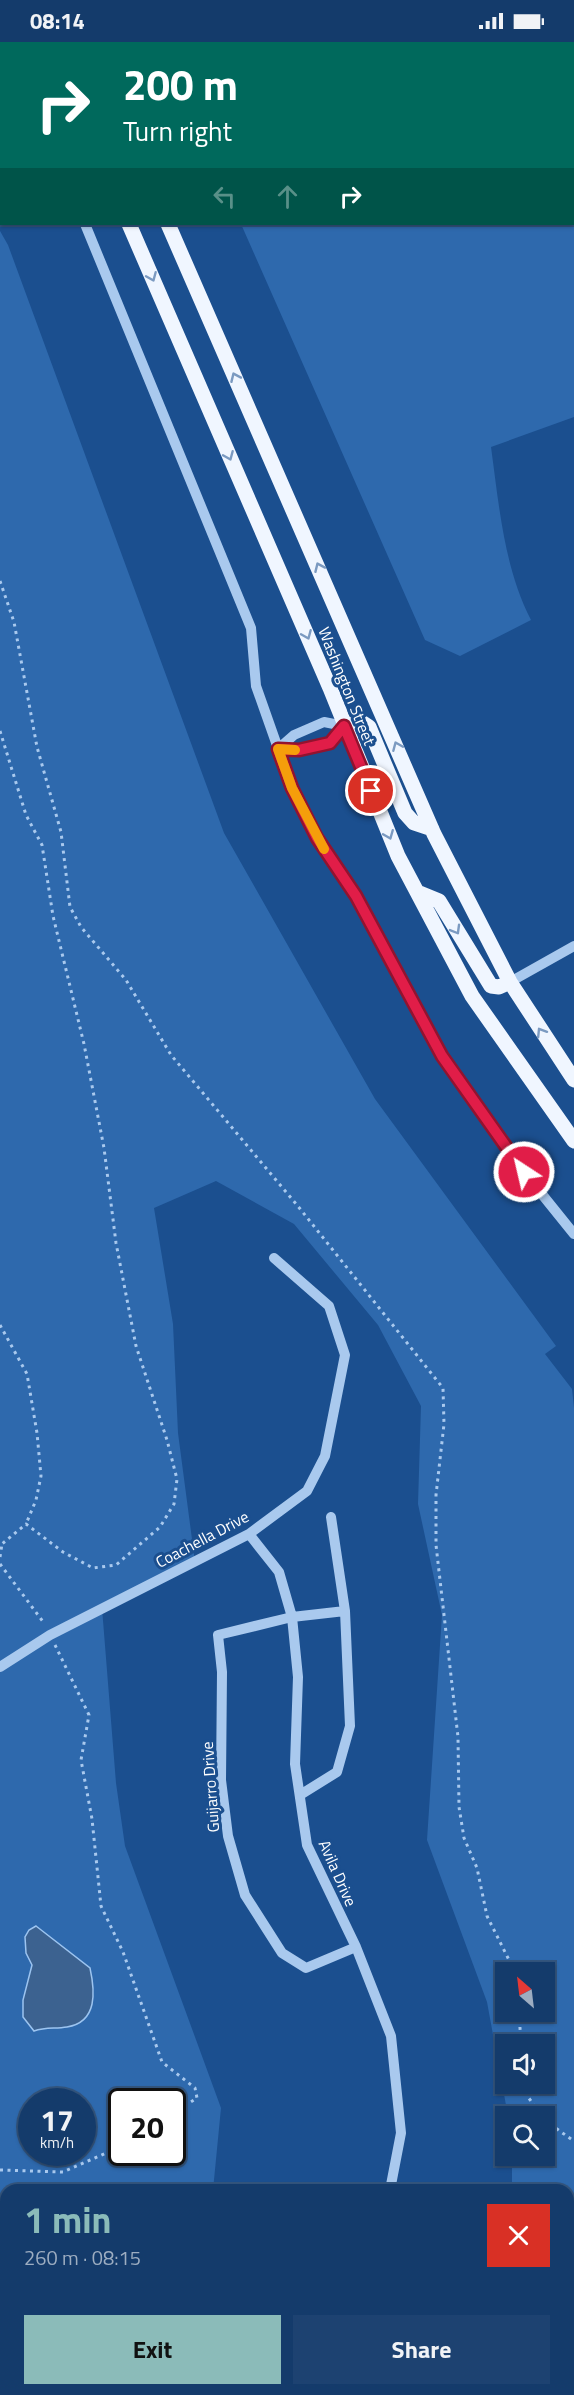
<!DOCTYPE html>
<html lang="en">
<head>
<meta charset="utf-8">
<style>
  body { margin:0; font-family:"Titillium Web",sans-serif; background:#1d4271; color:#f1f3f6; height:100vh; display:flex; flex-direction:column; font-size:22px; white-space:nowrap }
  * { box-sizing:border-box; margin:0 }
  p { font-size:20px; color:#9dadc1 }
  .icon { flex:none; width:33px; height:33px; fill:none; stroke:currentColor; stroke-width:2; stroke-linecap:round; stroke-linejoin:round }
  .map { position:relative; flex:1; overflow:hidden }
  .drawer { position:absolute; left:0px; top:2142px; width:574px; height:212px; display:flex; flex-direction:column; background:#143b6b; border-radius:18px 18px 0 0; box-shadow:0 2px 4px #0004,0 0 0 2px #33557e }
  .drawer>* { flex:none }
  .guide { position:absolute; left:0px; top:0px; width:574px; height:183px; box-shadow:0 2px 4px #0004,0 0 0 2px #33557e; background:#00695c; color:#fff; overflow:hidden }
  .needle { width:39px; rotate:332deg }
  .controls { position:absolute; left:495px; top:1920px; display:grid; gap:12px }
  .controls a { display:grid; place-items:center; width:60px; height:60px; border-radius:0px; background:#143b6b; box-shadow:0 2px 4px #0004,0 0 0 2px #33557e; font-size:30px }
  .speed { position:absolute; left:18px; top:2046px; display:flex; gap:12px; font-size:30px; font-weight:700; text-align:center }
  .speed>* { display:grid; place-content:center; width:78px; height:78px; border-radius:50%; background:#143b6b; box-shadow:0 2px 4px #0004,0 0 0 2px #33557e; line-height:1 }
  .speed small { font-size:15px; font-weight:400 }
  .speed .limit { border:3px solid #111; border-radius:9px; background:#fff; color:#111 }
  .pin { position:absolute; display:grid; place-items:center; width:51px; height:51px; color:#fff; margin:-26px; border:3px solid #fff; border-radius:50%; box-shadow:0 2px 6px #0007 }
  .me { position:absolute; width:66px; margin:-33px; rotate:325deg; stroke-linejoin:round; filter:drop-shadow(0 0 4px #0008) }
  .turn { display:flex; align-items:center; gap:21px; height:126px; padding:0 24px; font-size:27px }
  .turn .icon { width:78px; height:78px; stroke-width:2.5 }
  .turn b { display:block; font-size:42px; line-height:51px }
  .lanes { display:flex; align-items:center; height:57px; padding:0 24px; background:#0003; justify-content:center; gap:30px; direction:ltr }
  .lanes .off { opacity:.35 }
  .round { display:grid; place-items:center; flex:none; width:63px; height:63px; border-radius:0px; background:#1d4271 }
  .overview { display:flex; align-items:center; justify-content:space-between; height:102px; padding:0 24px }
  h1 { font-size:36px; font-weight:700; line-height:45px; color:#8bbbb9 }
  .button { display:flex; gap:12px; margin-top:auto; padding:12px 24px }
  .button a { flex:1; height:69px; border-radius:0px; background:#8bbbb9; color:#111; font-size:24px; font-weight:700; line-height:69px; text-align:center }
  .button a+a { background:#1d4271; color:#f1f3f6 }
  .status { display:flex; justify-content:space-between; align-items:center; height:42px; padding:0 30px; background:#143b6b; direction:ltr }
  .status svg { height:16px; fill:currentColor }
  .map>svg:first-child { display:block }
  .green { fill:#2e69ad; fill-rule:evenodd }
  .water { fill:#3c6290; stroke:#9cc4f0; stroke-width:1.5 }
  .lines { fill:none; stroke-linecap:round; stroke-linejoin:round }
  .path { stroke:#a9c9ee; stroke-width:3; stroke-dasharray:3 4.5; stroke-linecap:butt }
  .minor { stroke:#a9c9ee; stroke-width:10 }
  .major { stroke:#f0f6ff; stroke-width:15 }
  .oneway { stroke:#7b9ac1 }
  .route-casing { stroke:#92132f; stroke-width:15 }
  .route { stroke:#e11d48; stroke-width:10 }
  .slow { stroke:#f59e0b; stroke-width:10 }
  .labels { text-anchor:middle; stroke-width:6; stroke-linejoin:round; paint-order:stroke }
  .street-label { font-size:16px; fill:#fff; stroke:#1b4f8f }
</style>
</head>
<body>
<div class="status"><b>08:14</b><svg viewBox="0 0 49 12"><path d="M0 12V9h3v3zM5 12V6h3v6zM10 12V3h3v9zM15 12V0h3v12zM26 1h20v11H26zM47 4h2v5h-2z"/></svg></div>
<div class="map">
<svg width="574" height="2353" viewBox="0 0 574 2353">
  <rect width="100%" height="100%" fill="#1b4f8f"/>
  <path class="green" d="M138,0h247l2,1 -248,1z
    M574,52v323l-83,30c8,58 13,121 40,173l-71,36 -35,-16 -184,-416h227l2,2 3,-2h100z
    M0,189l8,14 216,588 151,266 181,247 -11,8 27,35 2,19v987h-22l-1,-5h17v-200h-56v-34h32v-40h-36l-21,-114 -60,-162 15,-225 -24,-111 3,-98 -43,-81 -84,-101 -78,-43 -62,27 19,116 5,109 17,129 -93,46 14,175 9,63 96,262 -8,82h-207l1,200 -7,5zM506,1930h38v40h-38zM506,2002h38v40h-38zM32,2060h50v50h-50zM122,2060h50v50h-50z"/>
  <path class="water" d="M36,1884l54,42c5,23 8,54 -23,59 -12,2 -21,0 -33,4l-11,-14v-17l9,-35 -6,-12 -1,-16 4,-7z"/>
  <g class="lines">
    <path class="path" d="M0,539l14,41 23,125 24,85 9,75 11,20 45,53 45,75 126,150 146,183 1,36 -8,71v50l22,192 1,70 5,31 13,30 10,48 28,56
      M0,689l26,84 16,30 11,71 31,128 20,104 12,95 20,103 31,94 10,39 -3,25 -14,23 -44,38 -23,3 -30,-16 -37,-28 -24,20 -2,-2
      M0,1283l27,49 10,59 4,43 -5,24 -10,24
      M0,1515l2,-13
      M0,1522l44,59
      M55,1603l34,70 -8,45 11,59 9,87 22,46 39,110 33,26 2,10 -25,16
      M519,1970l2,32
      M526,2042l2,13 14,19
      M544,2078l30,21
      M0,2128l63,2 59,-26"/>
    <path class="minor" d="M448,2l1,-2
      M85,182l166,404 5,58 36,102 25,50 39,58 86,160 82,116 50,62
      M324,680l20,4 -14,17 -31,7 -21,-1 16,-14z
      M510,940l64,-36
      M331,1475l14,94
      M249,1492l30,38 13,45 6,60 -3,87 12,81 49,102 35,89 10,97 -11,57
      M0,1625l50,-32 199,-101 58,-43 18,-35 20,-101 -16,-49 -55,-48
      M300,1753l37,-23 13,-46 -5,-115 -53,6 -74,18 4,37 -1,108 7,56 17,59 37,58 24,15 50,-21
      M366,2348v5
      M461,2348l2,5"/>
    <path class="major" d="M88,0l1,2
      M50,2l3,-2
      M0,29l2,-1
      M129,182l201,464 68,168 74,140 102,145
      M168,182l266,610 76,148 64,98
      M344,684l19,-3 6,4 36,86 9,10 18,6
      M417,850l22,9 52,85 8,1 11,-5"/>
  </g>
  <defs><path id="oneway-chevron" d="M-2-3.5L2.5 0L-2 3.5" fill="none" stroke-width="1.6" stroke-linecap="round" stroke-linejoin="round" transform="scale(1.5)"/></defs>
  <g class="oneway">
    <use href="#oneway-chevron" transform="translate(152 235) rotate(67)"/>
    <use href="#oneway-chevron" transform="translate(235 335) rotate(-114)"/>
    <use href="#oneway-chevron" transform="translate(229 414) rotate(67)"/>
    <use href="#oneway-chevron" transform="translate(319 525) rotate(-114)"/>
    <use href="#oneway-chevron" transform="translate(307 593) rotate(67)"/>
    <use href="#oneway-chevron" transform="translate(397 704) rotate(-113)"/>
    <use href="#oneway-chevron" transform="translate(389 793) rotate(68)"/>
    <use href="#oneway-chevron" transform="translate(456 888) rotate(60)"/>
    <use href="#oneway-chevron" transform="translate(541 990) rotate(-122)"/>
  </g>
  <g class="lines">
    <defs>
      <path id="route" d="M371,749l-27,-65 -14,17 -31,7 -21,-1 14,39 25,50 39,58 86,160 82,116"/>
    </defs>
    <use href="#route" class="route-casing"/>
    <use href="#route" class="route"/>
    <path class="slow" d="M295,708l-17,-1 14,39 32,61"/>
  </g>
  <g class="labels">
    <g class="street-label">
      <text transform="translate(347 644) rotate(68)" y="6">Washington Street</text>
      <text transform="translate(202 1497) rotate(-28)" y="6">Coachella Drive</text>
      <text transform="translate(210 1745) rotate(-94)" y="6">Guijarro Drive</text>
      <text transform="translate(338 1831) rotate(66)" y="6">Avila Drive</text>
    </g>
  </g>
</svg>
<div class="controls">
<a><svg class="needle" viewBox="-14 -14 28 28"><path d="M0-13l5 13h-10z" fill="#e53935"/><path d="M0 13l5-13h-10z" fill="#9dadc1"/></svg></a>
<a><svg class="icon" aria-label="sound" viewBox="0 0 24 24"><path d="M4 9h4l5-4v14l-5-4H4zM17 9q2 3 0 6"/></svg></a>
<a><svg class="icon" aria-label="search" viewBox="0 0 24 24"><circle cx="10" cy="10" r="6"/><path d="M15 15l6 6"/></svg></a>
</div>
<div class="speed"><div>17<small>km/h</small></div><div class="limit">20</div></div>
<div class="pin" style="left:371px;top:749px;background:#d93025"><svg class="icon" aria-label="arrive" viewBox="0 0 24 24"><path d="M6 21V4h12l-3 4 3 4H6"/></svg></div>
<svg class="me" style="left:524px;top:1130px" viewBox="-20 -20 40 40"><circle r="17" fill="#e11d48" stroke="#fff" stroke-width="3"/><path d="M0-11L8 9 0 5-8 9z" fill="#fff"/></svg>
<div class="guide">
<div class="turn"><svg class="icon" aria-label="right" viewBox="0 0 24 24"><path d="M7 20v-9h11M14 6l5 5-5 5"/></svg><div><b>200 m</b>Turn right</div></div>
<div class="lanes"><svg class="icon off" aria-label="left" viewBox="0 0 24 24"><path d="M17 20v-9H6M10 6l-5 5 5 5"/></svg><svg class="icon off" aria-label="ahead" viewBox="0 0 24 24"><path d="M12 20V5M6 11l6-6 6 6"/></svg><svg class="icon" aria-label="right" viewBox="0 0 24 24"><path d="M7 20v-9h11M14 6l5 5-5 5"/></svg></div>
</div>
<section class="drawer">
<div class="overview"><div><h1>1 min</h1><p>260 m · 08:15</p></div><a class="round" style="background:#d93025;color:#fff"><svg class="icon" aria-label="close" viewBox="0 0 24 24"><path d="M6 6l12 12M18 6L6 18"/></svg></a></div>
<div class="button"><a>Exit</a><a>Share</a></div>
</section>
</div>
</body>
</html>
